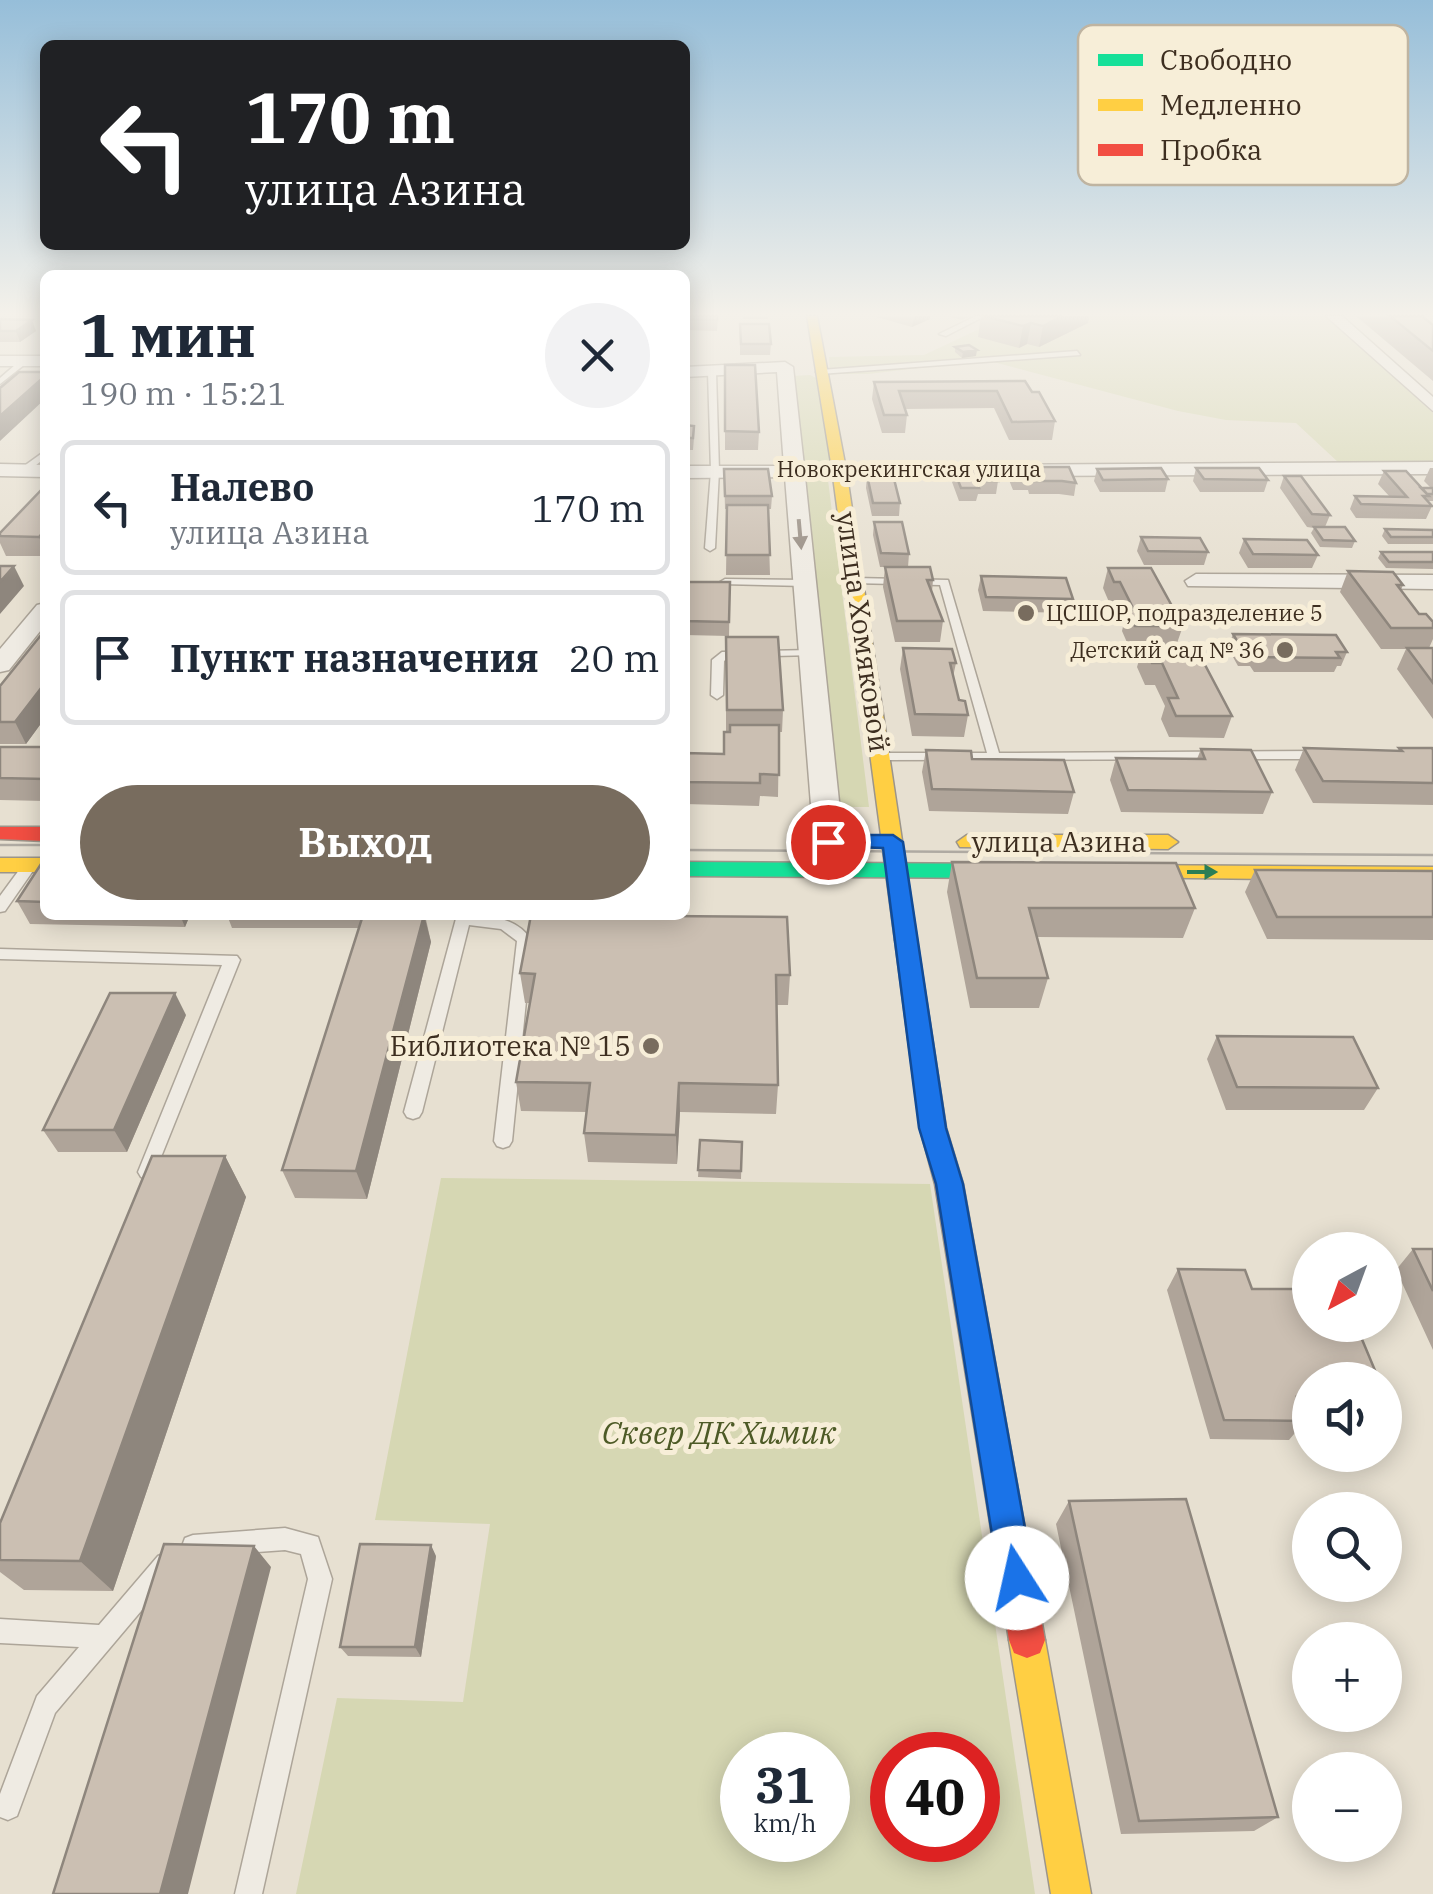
<!DOCTYPE html>
<html lang="ru">
<head>
<meta charset="utf-8">
<style>
  body { margin:0; font-family:"IBM Plex Serif",serif; background:#f2f2f3; color:#1f2937; height:100vh; display:flex; flex-direction:column; font-size:38px; white-space:nowrap }
  * { box-sizing:border-box; margin:0 }
  p { font-size:32px; color:#747a83 }
  .icon { flex:none; width:55px; height:55px; fill:none; stroke:currentColor; stroke-width:2; stroke-linecap:round; stroke-linejoin:round }
  .map { position:relative; flex:1; overflow:hidden }
  .side { position:absolute; left:40px; top:270px; width:650px; height:650px; display:flex; flex-direction:column; background:#fff; border-radius:15px; box-shadow:0 5px 25px #0003 }
  .side>* { flex:none }
  .banner { position:absolute; left:40px; top:40px; width:650px; height:210px; border-radius:15px; box-shadow:0 5px 25px #0003; background:#202124; color:#fff; overflow:hidden }
  .needle { width:65px; rotate:221deg }
  .buttons { position:absolute; left:1292px; top:1232px; display:grid; gap:20px }
  .buttons a { display:grid; place-items:center; width:110px; height:110px; border-radius:50%; background:#fff; box-shadow:0 5px 25px #0003; font-size:50px }
  .speed { position:absolute; left:720px; top:1732px; display:flex; gap:20px; font-size:50px; font-weight:700; text-align:center }
  .speed>* { display:grid; place-content:center; width:130px; height:130px; border-radius:50%; background:#fff; box-shadow:0 5px 25px #0003; line-height:1 }
  .speed small { font-size:25px; font-weight:400 }
  .speed .limit { border:15px solid #d22; background:#fff; color:#111 }
  .pin { position:absolute; display:grid; place-items:center; width:85px; height:85px; color:#fff; margin:-42px; border:5px solid #fff; border-radius:50%; box-shadow:0 2px 10px #0007 }
  .me { position:absolute; width:110px; margin:-55px; rotate:350deg; stroke-linejoin:round; filter:drop-shadow(0 0 8px #0008) }
  .turn { display:flex; align-items:center; gap:35px; height:210px; padding:0 40px; font-size:45px }
  .turn .icon { width:130px; height:130px; stroke-width:2.5 }
  .turn b { display:block; font-size:70px; line-height:85px }
  .round { display:grid; place-items:center; flex:none; width:105px; height:105px; border-radius:52px; background:#f2f2f3 }
  .overview { display:flex; align-items:center; justify-content:space-between; height:170px; padding:0 40px }
  h1 { font-size:60px; font-weight:700; line-height:75px }
  .action { display:flex; gap:20px; margin-top:auto; padding:20px 40px }
  .action a { flex:1; height:115px; border-radius:60px; background:#786c5e; color:#fff; font-size:40px; font-weight:700; line-height:115px; text-align:center }
  ul { padding:0; list-style:none }
  li { display:flex; align-items:center; gap:30px; height:135px; margin:0 20px 15px; padding:0 20px; border:5px solid #e0e1e3; border-radius:15px }
  li div { flex:1 }
  li b { display:block; font-size:38px }
  li em { font-style:normal }
  .map>svg:first-child { display:block }
  .green { fill:#d6d7b3; fill-rule:evenodd }
  .lines { fill:none; stroke-linecap:round; stroke-linejoin:round }
  .lane-casing { stroke:#ada599; stroke-width:3 }
  .street-casing { stroke:#ada599; stroke-width:3 }
  .fast-casing { stroke:#9c958a; stroke-width:3 }
  .slow-casing { stroke:#9c958a; stroke-width:3 }
  .jam-casing { stroke:#9c958a; stroke-width:3 }
  .lane { fill:#efebe3; fill-rule:evenodd }
  .street { fill:#efebe3; fill-rule:evenodd }
  .fast { fill:#16e098; fill-rule:evenodd }
  .slow { fill:#ffcf43; fill-rule:evenodd }
  .jam { fill:#f24e42; fill-rule:evenodd }
  .tram { stroke:#afaaa2; stroke-width:2.5 }
  .wall { fill:#afa499 }
  .shaded-wall { fill:#8e867d }
  .building { fill:#cbbfb2; stroke:#8e867d; stroke-width:2.5 }
  .oneway { fill:#968c82 }
  .oneway2 { fill:#2b7e56 }
  .route { fill:#1a73e8; stroke:#114b97; stroke-width:2.5 }
  .poi-dot { fill:#786c5e; stroke:#f7eed8; stroke-width:4 }
  .labels { text-anchor:middle; stroke-width:10; stroke-linejoin:round; paint-order:stroke }
  .far-street-label { font-size:22px; fill:#3d2e20; stroke:#f7eed8 }
  .far-poi-label { font-size:22px; fill:#3d2e20; stroke:#f7eed8; text-anchor:start }
  .street-label { font-size:28px; fill:#3d2e20; stroke:#f7eed8 }
  .poi-label { font-size:28px; fill:#3d2e20; stroke:#f7eed8; text-anchor:end }
  .near-park-label { font-size:32px; font-style:italic; fill:#4d5a26; stroke:#f7eed8 }
  .key { fill:#f7eed8; stroke:#bfb4a1; stroke-width:2.5 }
  .key-label { font-size:28px; fill:#3d2e20 }
</style>
</head>
<body>
<div class="map">
<svg width="1433" height="1894" viewBox="0 0 1433 1894">
  <rect width="100%" height="100%" fill="#e7e0d1"/>
  <path class="green" d="M1007,316h321l105,97v51l-94,-1 -43,-40 -70,-3 -48,-9 -192,-51 -118,14h-38l-1,-17 95,-2z
    M810,375l8,4 12,84 -11,4 -20,-4 -6,-87z
    M807,480h21l41,327h-29l-6,-6 -30,-318z
    M441,1178l489,6 105,710h-739l41,-196 126,4 27,-178 -115,-4zM742,1755h86v85h-86zM892,1755h86v85h-86z"/>
  <g class="lines">
    <defs>
      <path id="lane" d="M976,316h9l-39,20 -7,-2z
        M1077,351l3,4 -260,19 -4,-2 4,-2z
        M22,359l7,2 -29,23v-6z
        M712,370l4,2 3,99 -4,77 -5,3 -5,-3 6,-77 -3,-99z
        M45,451v7l-19,15h-6v-4z
        M855,578l93,2 51,173 320,-2 6,4 -6,4 -441,1 -2,-3 6,-4h105l-47,-168 -89,-2v-4z
        M725,579l80,1 5,3 -5,3 -84,-2 -1,-2z
        M812,650l4,1v4l-87,2 -5,4 -1,34 -6,4 -6,-4 1,-35 10,-8z
        M30,860l7,5 -32,46 -5,1v-16l25,-34z
        M457,915c27,0 59,0 75,26l-20,200 -3,5 -6,2 -6,-2 -3,-5 23,-200 -16,-12 -32,-4 -47,187 -3,5 -6,2 -6,-2 -3,-5z
        M0,949l237,7 3,4 -87,217 -6,3 -6,-3 -3,-5 84,-207 -222,-6z
        M285,1528l33,9 14,42 -70,315h-27l73,-315 -7,-25 -16,-4 -92,7 -8,-3 -3,-8 3,-8 8,-3z
        M166,1553l8,3 3,8 -3,8 -119,141 -38,103 -9,4 -8,-3v-23l37,-98 42,-49 -79,-4v-24l99,6 59,-69z"/>
      <path id="street" d="M1326,316h16l91,81v14z
        M0,356h45v10h-45z
        M785,362l8,5 11,99 629,-4v12l-628,3 41,391 -4,7h-22l-4,-7 -31,-391 -100,1v-12h99l-7,-94 -92,5v-10z
        M0,464l45,1v12l-45,-1z
        M1196,574l237,1v14l-245,-3 -3,-5z
        M45,603v22l-36,45 -9,2v-23l37,-44z"/>
      <path id="fast" d="M685,862l328,2 11,7 -11,7 -328,-2z"/>
      <path id="slow" d="M807,316h10l29,153 71,471 -11,8 -11,-8 -63,-471z
        M967,835h201l10,7 -10,7 -208,-2 -3,-5z
        M0,858h45v14h-45z
        M1117,865l316,2v14l-323,-4 -4,-5z
        M1027,1622l13,5 5,13 46,254h-40l-42,-254 5,-13z"/>
      <path id="jam" d="M0,827h45v14l-45,-2z
        M906,932l11,8 29,188 17,56 82,456 -5,13 -13,5 -13,-5 -5,-13 -74,-456 -15,-56 -25,-188z"/>
    </defs>
    <use href="#lane" class="lane-casing"/>
    <use href="#street" class="street-casing"/>
    <use href="#fast" class="fast-casing"/>
    <use href="#slow" class="slow-casing"/>
    <use href="#jam" class="jam-casing"/>
    <use href="#lane" class="lane"/>
    <use href="#street" class="street"/>
    <use href="#fast" class="fast"/>
    <use href="#slow" class="slow"/>
    <use href="#jam" class="jam"/>
    <path class="tram" d="M0,845h45
      M685,850l748,5"/>
  </g>
  <path class="wall" d="M685,316h33l-1,15 -32,-1z
    M743,316h25v3h-25z
    M873,316h57v3l-18,8z
    M947,316h24l-9,4z
    M981,316h108l-1,7 -49,24 -12,-3 -8,4 -41,-11z
    M1356,316h66l11,9v56z
    M0,319l36,12 -16,11h-20z
    M740,324l31,20 -1,11h-30z
    M955,347l21,9 -14,2 -7,-6z
    M725,365l34,67 -1,18h-33z
    M874,382l158,10 23,29 -3,19h-43l-15,-32 -89,1 2,6 -2,18h-23l-10,-34z
    M685,425l9,13 -1,12h-8z
    M1011,467l65,16 -2,13 -15,-2h-30l-1,-4h-15l-4,-10z
    M1196,468l72,12 -4,12h-64l-7,-11z
    M1430,468h3v33h-6l5,5 -6,13 -70,-1 -6,-9 5,-13 35,1 -12,-13 6,-13 38,17h9l-7,-7z
    M724,469l48,27 -1,13h-3l2,66h-44l1,-66h-2z
    M1097,469l71,10 -3,13h-65l-6,-11z
    M954,470l44,11 -2,13h-18l-2,7h-17l-7,-19z
    M867,475l33,28 -1,13h-27l-6,-28z
    M1284,476l46,39 -5,12 30,14 -3,7 -32,-1 -9,-14 3,-5 -7,-1 -27,-39z
    M45,486v70h-39l-6,-13v-10z
    M874,522l35,32 -1,13 25,13 -1,12 11,29 -3,21h-45l-12,-55 2,-20h-5l-7,-32z
    M1385,529l48,1v14h-45l-6,-8z
    M1141,537l67,15 -4,13h-60l-7,-14z
    M1244,539l74,16 -6,13h-64l-9,-15z
    M1381,552h52v17l-47,-1 -8,-10z
    M1108,568l75,58 -7,20 56,70 -8,22 -55,-1 -8,-18 4,-13 -10,-21h-10l-8,-18 6,-20h-14l-7,-16 2,-9 -10,-20h-5l-6,-14z
    M1348,571l55,14 -2,5 18,24 14,8v17l-4,9h4v71l-36,-50 9,-20h-25l-41,-57z
    M981,576l92,23 -3,14 -87,-2 -5,-21z
    M685,582h45l-1,54 -44,-1z
    M45,630v88l-19,26h-26v-58z
    M1233,634l114,18 -6,14h-4l-3,6h-80l-4,-6h-12l-10,-18z
    M726,637l57,73 -1,22h-3l-1,65 -18,-1 -1,10 -74,-2v-51l39,1 2,-22z
    M903,648l53,15 -3,14 6,23 9,15 -4,22 -52,-1 -12,-67z
    M0,747h45v54l-45,-1z
    M1304,748l94,3 1,-3 34,2v55l-120,-2 -18,-33z
    M1201,749l71,43 -9,22 -142,-2 -11,-32 6,-22 81,1z
    M926,750l46,9 102,33 -6,22 -139,-3 -7,-39z
    M952,862l243,46 -12,30 -146,-1 11,41 -9,30h-69l-23,-116z
    M45,864v51h145l-5,12 -155,-3 -13,-23z
    M1255,870l178,1v69l-166,-1 -22,-47z
    M227,915h198l6,27 -64,257 -72,-1 -13,-28 77,-242h-127z
    M520,973l270,2 -2,30h-12l2,80 -2,29 -96,-2 -3,52 -89,-2 -4,-29 3,-21 -66,-1 -5,-29 14,-79h-5z
    M186,1015l-59,137h-69l-15,-22z
    M1217,1036l161,52 -14,22h-138l-19,-51z
    M700,1140l42,2 -1,37 -43,-2z
    M225,1156l21,41 -133,394 -89,-1 -24,-18v-49z
    M1413,1249h20v101l-37,-80z
    M1178,1269l74,20 58,91v37h-7l2,4 -16,19 -79,-1 -43,-149z
    M1069,1501l209,316 -24,14 -133,3 -65,-310z
    M436,1556l-15,101 -73,-1 -8,-9z"/>
  <path class="shaded-wall" d="M914,316h16v3l-18,8z
    M1062,316h27l-1,7 -49,24 4,-21z
    M32,320l4,11 -16,11 -4,-11z
    M1031,323l-4,21 -8,4 4,-22z
    M977,350l-1,6 -14,2 1,-6z
    M45,376v23l-45,42v-25z
    M45,530v21l-6,-14z
    M14,566l10,20 -24,28v-32z
    M45,683v35l-19,26 -11,-22z
    M180,915h10l-5,12z
    M424,915l7,27 -64,257 -11,-28z
    M175,993l11,22 -59,137 -13,-22z
    M679,1083l1,29 -3,52 -1,-29z
    M225,1156l21,41 -133,394 -33,-30z
    M431,1545l5,11 -15,101 -6,-10z
    M254,1546l17,21 -83,327h-28z"/>
  <path class="building" d="M685,316h32v4l-32,-1z
    M984,316h78l-19,10 -12,-3 -8,3z
    M1390,316h32l11,9v26z
    M0,319l32,1 -16,11h-16z
    M740,324h29l2,20h-30z
    M969,345l8,5 -14,2 -8,-5z
    M725,365h30l4,67 -34,-1z
    M19,372h26v4l-45,40v-28z
    M1025,381l7,11h7l16,29 -43,1 -15,-31h-98l8,24h-23l-10,-33z
    M685,425l9,1 -1,12h-8z
    M1011,467h58l7,16 -14,-2h-31l-1,-4h-15z
    M1161,468l7,11 -65,1 -6,-11z
    M1196,468h63l9,12 -64,-1z
    M724,469h44l4,27h-47z
    M993,469l5,12h-22l3,7h-18l-7,-18z
    M1384,471h22l23,25h-6l9,10 -71,-2 -6,-8 52,1z
    M867,475h26l7,28h-27z
    M1284,476h17l29,39 -18,-1z
    M45,486v44l-6,7 -39,-1v-3z
    M1421,488h12v6h-6z
    M727,505h41l2,50h-44z
    M874,522h28l7,32 -28,-1z
    M1314,527h31l10,14 -32,-1z
    M1385,529l48,1v7h-42z
    M1141,537l59,1 8,14 -60,-1z
    M1244,539l63,1 11,15 -65,-1z
    M1381,552h52v10h-44z
    M0,566h14l-14,16z
    M885,567h45l3,13h-6l16,41h-46z
    M1108,568h43l32,58h-48l-8,-16h7l-14,-28h-6z
    M1348,571l45,1 10,13h-6l22,29h7l7,8v6h-42z
    M981,576l85,2 7,21 -87,-2z
    M685,582h45l-1,40 -44,-1z
    M45,630v53l-30,39h-15v-36z
    M1233,634l103,1 11,17h-11l4,6 -81,-1 -4,-6h-12z
    M726,637h52l5,73h-56z
    M1143,646h52l37,70h-56l-8,-18h10l-16,-35h-10z
    M903,648l49,1 4,14h-6l9,37 6,1 3,14 -53,-1z
    M1407,648h26v35z
    M730,725h49v50l-19,-1v9l-75,-1v-29l39,1v-22h6z
    M0,747h45v32l-45,-1z
    M1304,748l98,3 -3,-3h33l1,2v33l-110,-2z
    M1201,749l50,1 21,42 -144,-2 -12,-32 89,1z
    M926,750l45,1 1,8 92,1 10,32 -142,-3z
    M952,862l224,1 19,45h-166l19,70h-71z
    M41,864h4v38l-28,-1z
    M1255,870l178,1v46h-156z
    M363,915h61l-68,256 -74,-1z
    M531,915l256,2 3,58h-14l2,110 -99,-2 -3,52 -92,-2 6,-50 -74,-1 19,-108 -15,-1z
    M110,993h65l-61,137h-71z
    M1217,1036l136,1 25,51 -141,-1z
    M700,1140l42,2 -1,29 -43,-1z
    M152,1156h73l-145,405 -80,-1v-37z
    M1413,1249h20v42z
    M1178,1269l67,1 7,19h58v36h46l23,55h-69v18l-13,-1 8,24 -81,-1z
    M1186,1499l92,318 -139,4 -70,-320z
    M164,1544l90,2 -94,348h-107z
    M360,1544l71,1 -16,102h-75z"/>
  <defs><path id="oneway-solid" d="M-6-.8H1V-3.2L6.5 0L1 3.2V.8H-6Z" transform="scale(2.5)"/></defs>
  <use class="oneway" href="#oneway-solid" transform="translate(800 534) rotate(85)"/>
  <use class="oneway2" href="#oneway-solid" transform="translate(1202 872)"/>
  <linearGradient id="sky" x2="0" y2="1"><stop stop-color="#96bed9"/><stop offset="0.54" stop-color="#f4f1ea"/><stop offset="1" stop-color="#f4f1ea" stop-opacity="0"/></linearGradient>
  <rect width="1433" height="581" fill="url(#sky)"/>
  <path class="route" d="M828,835h65l10,7 43,286 17,56 71,394 -5,13 -12,5 -13,-5 -5,-13 -63,-394 -17,-56 -36,-280 -62,-2 -3,-4 3,-5z"/>
  <g class="poi-dot">
    <circle cx="1026" cy="613" r="10"/>
    <circle cx="1285" cy="650" r="10"/>
    <circle cx="651" cy="1046" r="10"/>
  </g>
  <g class="labels">
    <g class="far-street-label">
      <text x="909" y="477">Новокрекингская улица</text>
    </g>
    <g class="far-poi-label">
      <text x="1046" y="621">ЦСШОР, подразделение 5</text>
      <text x="1265" y="658" text-anchor="end">Детский сад № 36</text>
    </g>
    <g class="street-label">
      <text transform="translate(863 632) rotate(82)" y="10">улица Хомяковой</text>
      <text x="1059" y="852">улица Азина</text>
    </g>
    <g class="poi-label">
      <text x="631" y="1056">Библиотека № 15</text>
    </g>
    <g class="near-park-label">
      <text x="719" y="1444">Сквер ДК Химик</text>
    </g>
  </g>
  <rect x="1078" y="25" width="330" height="160" rx="15" class="key"/>
  <rect x="1098" y="54" width="45" height="12" fill="#16e098"/>
  <rect x="1098" y="99" width="45" height="12" fill="#ffcf43"/>
  <rect x="1098" y="144" width="45" height="12" fill="#f24e42"/>
  <g class="key-label">
    <text x="1160" y="70">Свободно</text>
    <text x="1160" y="115">Медленно</text>
    <text x="1160" y="160">Пробка</text>
  </g>
</svg>
<div class="buttons">
<a><svg class="needle" viewBox="-14 -14 28 28"><path d="M0-13l5 13h-10z" fill="#e53935"/><path d="M0 13l5-13h-10z" fill="#747a83"/></svg></a>
<a><svg class="icon" aria-label="sound" viewBox="0 0 24 24"><path d="M4 9h4l5-4v14l-5-4H4zM17 9q2 3 0 6"/></svg></a>
<a><svg class="icon" aria-label="search" viewBox="0 0 24 24"><circle cx="10" cy="10" r="6"/><path d="M15 15l6 6"/></svg></a>
<a>+</a>
<a>−</a>
</div>
<div class="speed"><div>31<small>km/h</small></div><div class="limit">40</div></div>
<div class="pin" style="left:828px;top:842px;background:#d93025"><svg class="icon" aria-label="arrive" viewBox="0 0 24 24"><path d="M6 21V4h12l-3 4 3 4H6"/></svg></div>
<svg class="me" style="left:1017px;top:1578px" viewBox="-20 -20 40 40"><circle r="19" fill="#fff"/><path d="M0-13L10 11 0 6-10 11z" fill="#1a73e8"/></svg>
<div class="banner">
<div class="turn"><svg class="icon" aria-label="left" viewBox="0 0 24 24"><path d="M17 20v-9H6M10 6l-5 5 5 5"/></svg><div><b>170 m</b>улица Азина</div></div>
</div>
<section class="side">
<div class="overview"><div><h1>1 мин</h1><p>190 m · 15:21</p></div><a class="round"><svg class="icon" aria-label="close" viewBox="0 0 24 24"><path d="M6 6l12 12M18 6L6 18"/></svg></a></div>
<ul>
<li><svg class="icon" aria-label="left" viewBox="0 0 24 24"><path d="M17 20v-9H6M10 6l-5 5 5 5"/></svg><div><b>Налево</b><p>улица Азина</p></div><em>170 m</em></li>
<li><svg class="icon" aria-label="arrive" viewBox="0 0 24 24"><path d="M6 21V4h12l-3 4 3 4H6"/></svg><div><b>Пункт назначения</b></div><em>20 m</em></li>
</ul>
<div class="action"><a>Выход</a></div>
</section>
</div>
</body>
</html>
